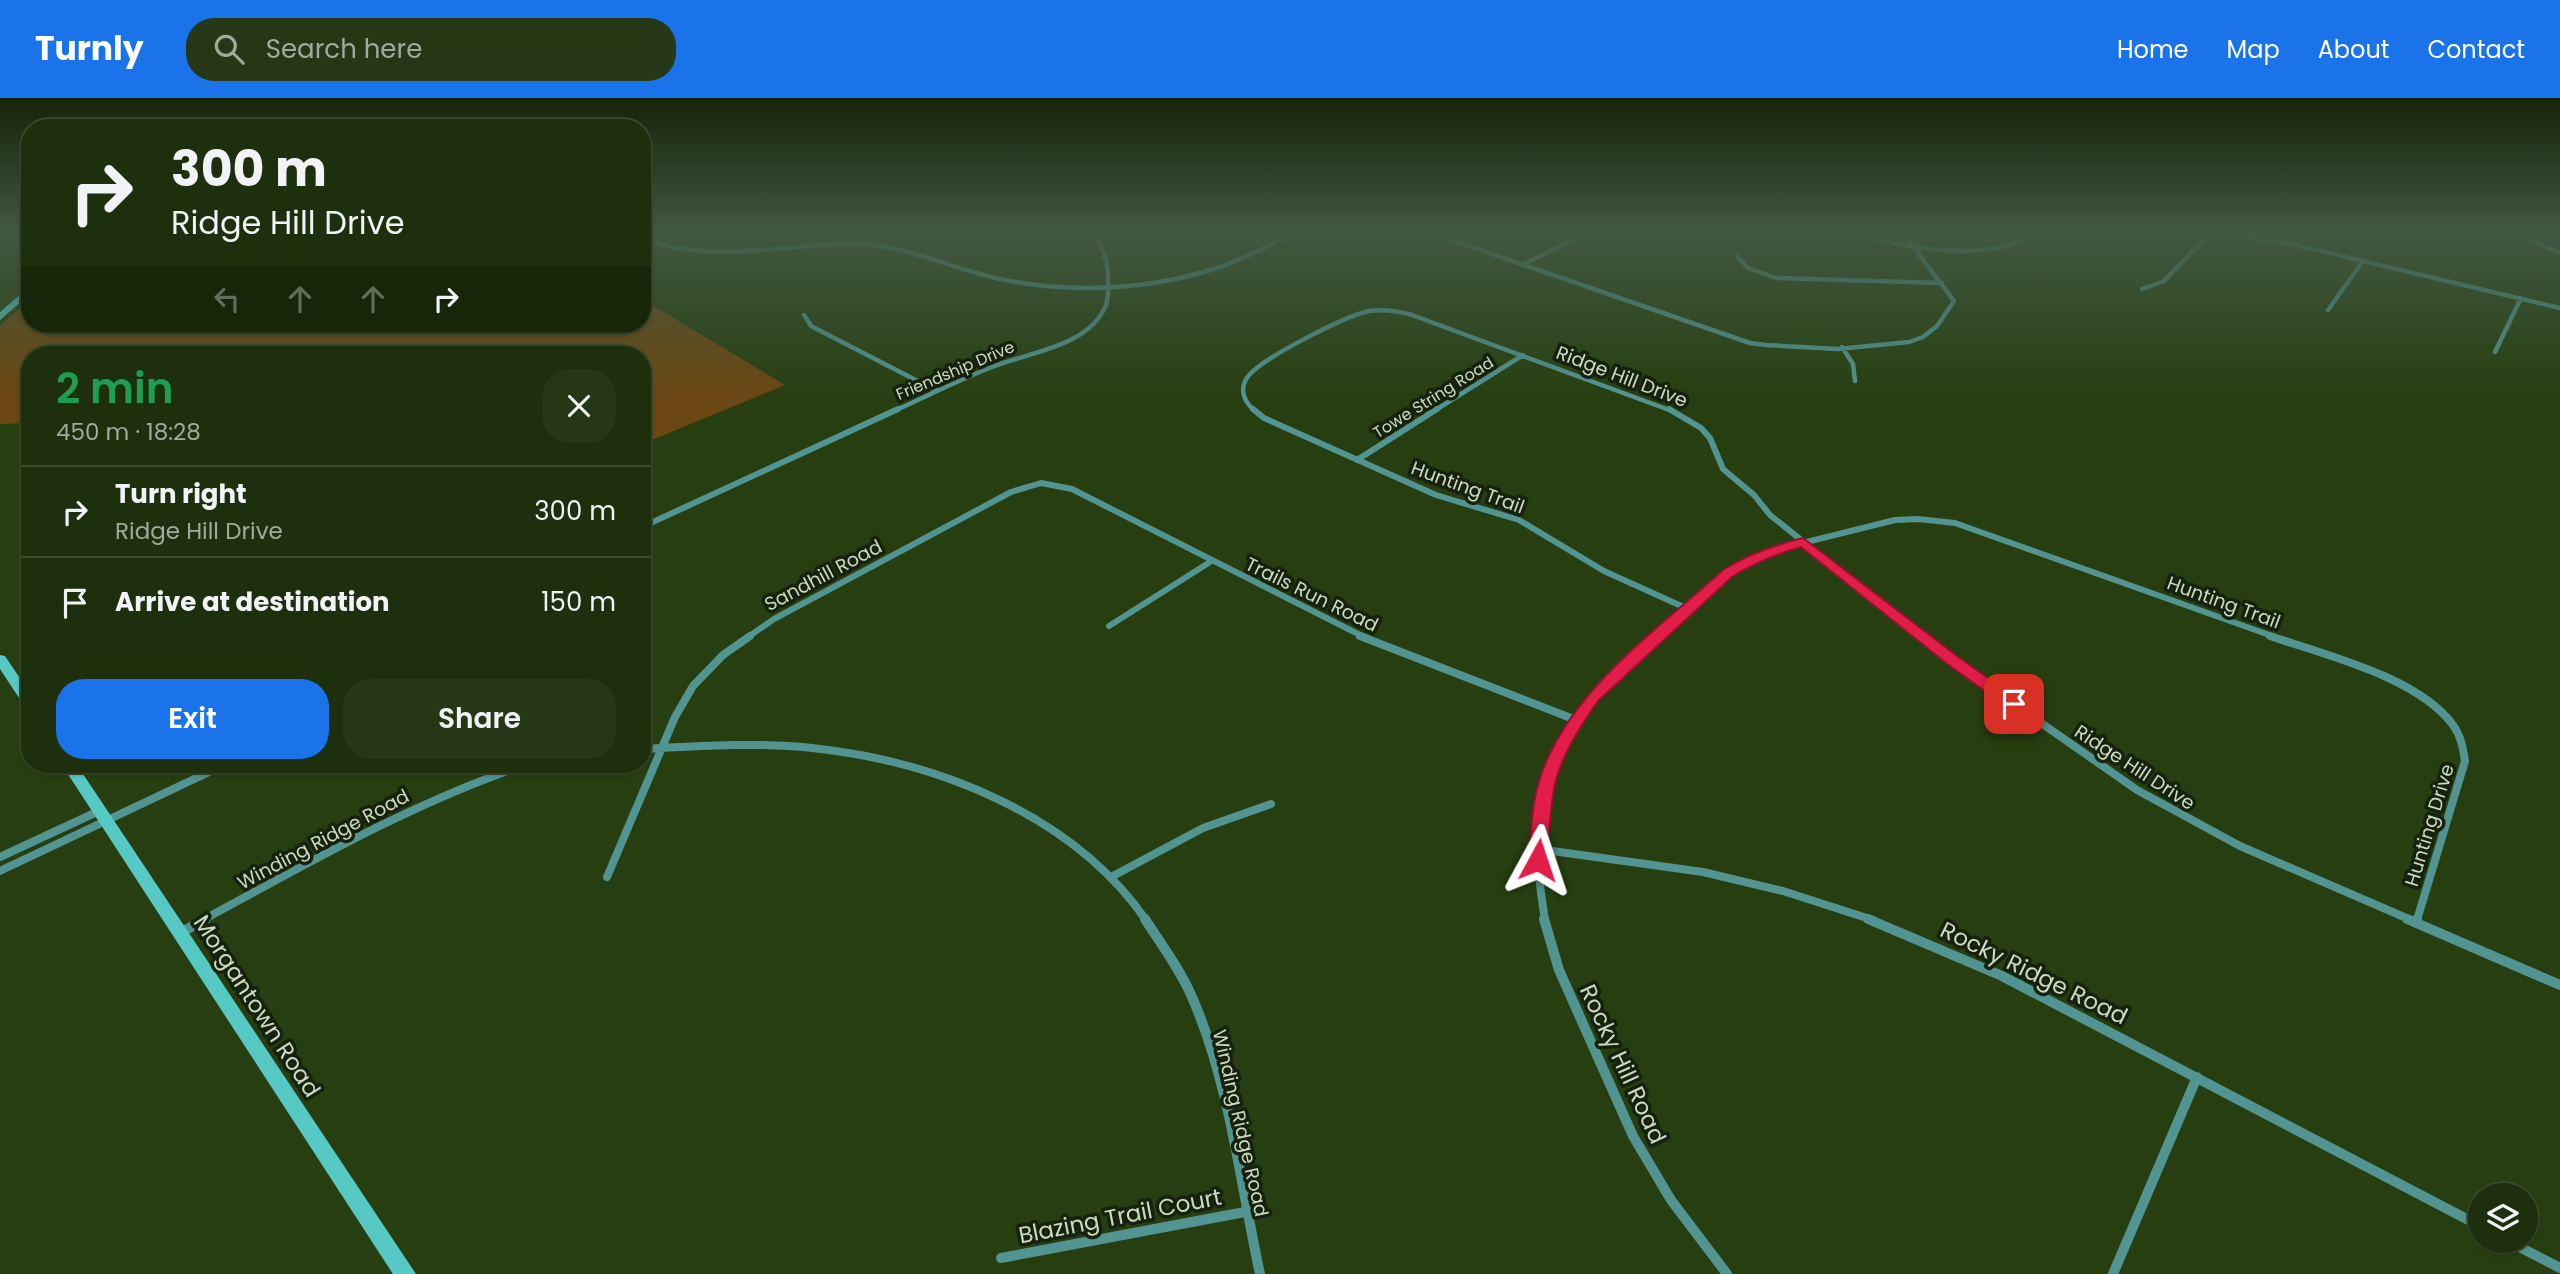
<!DOCTYPE html>
<html lang="en">
<head>
<meta charset="utf-8">
<style>
  body { margin:0; font-family:Poppins,sans-serif; background:#253715; color:#f1f3f6; height:100vh; display:flex; flex-direction:column; font-size:26px; white-space:nowrap }
  * { box-sizing:border-box; margin:0 }
  p { font-size:23px; color:#a0a99d }
  .icon { flex:none; width:38px; height:38px; fill:none; stroke:currentColor; stroke-width:2; stroke-linecap:round; stroke-linejoin:round }
  .map { position:relative; flex:1; overflow:hidden }
  .sheet { position:absolute; left:21px; top:248px; width:630px; height:427px; display:flex; flex-direction:column; background:#1d2f0c; border-radius:28px; box-shadow:0 2px 5px #0004,0 0 0 2px #3b4a2d }
  .sheet>* { flex:none }
  .banner { position:absolute; left:21px; top:21px; width:630px; height:214px; border-radius:28px; box-shadow:0 2px 5px #0004,0 0 0 2px #3b4a2d; background:#1d2f0c; color:#f1f3f6; overflow:hidden }
  .buttons { position:absolute; left:2468px; top:1085px; display:grid; gap:14px }
  .buttons a { display:grid; place-items:center; width:70px; height:70px; border-radius:50%; background:#1d2f0c; box-shadow:0 2px 5px #0004,0 0 0 2px #3b4a2d; font-size:35px }
  .pin { position:absolute; display:grid; place-items:center; width:60px; height:60px; color:#fff; margin:-30px; border-radius:14px; box-shadow:0 4px 10px #0006 }
  .me { position:absolute; width:77px; margin:-38px; rotate:5deg; stroke-linejoin:round; filter:drop-shadow(0 0 5px #0008) }
  .turn { display:flex; align-items:center; gap:24px; height:147px; padding:0 35px; font-size:32px }
  .turn .icon { width:91px; height:91px; stroke-width:2.5 }
  .turn b { display:block; font-size:49px; line-height:60px }
  .lanes { display:flex; align-items:center; height:66px; padding:0 35px; background:#0003; justify-content:center; gap:35px; direction:ltr }
  .lanes .off { opacity:.35 }
  .round { display:grid; place-items:center; flex:none; width:74px; height:74px; border-radius:28px; background:#253715 }
  .overview { display:flex; align-items:center; justify-content:space-between; height:119px; padding:0 35px }
  h1 { font-size:42px; font-weight:600; line-height:52px; color:#1e9e55 }
  .button { display:flex; gap:14px; margin-top:auto; padding:14px 35px }
  .button a { flex:1; height:80px; border-radius:28px; background:#1a73e8; color:#fff; font-size:28px; font-weight:600; line-height:80px; text-align:center }
  .button a+a { background:#253715; color:#f1f3f6 }
  ul { padding:0; list-style:none }
  li { display:flex; align-items:center; gap:21px; height:91px; padding:0 35px; border-top:2px solid #3b4a2d }
  li div { flex:1 }
  li b { display:block; font-size:26px }
  li em { font-style:normal }
  header { display:flex; align-items:center; gap:42px; box-sizing:border-box; height:98px; padding:0 35px; background:#1a73e8; color:#fff }
  header strong { font-size:33px }
  nav { display:flex; gap:38px; margin-inline-start:auto; font-size:24px }
  .search { width:490px; height:63px; background:#253715; display:flex; align-items:center; gap:18px; box-sizing:border-box; padding:0 24px; border-radius:28px; color:#a0a99d; font-size:26px }
  .map>svg:first-child { display:block }
  .green { fill:#6a4713 }
  .lines { fill:none; stroke-linecap:round; stroke-linejoin:round }
  .minor-far3 { stroke:#519492; stroke-width:4.5 }
  .minor-far2 { stroke:#519492; stroke-width:6 }
  .minor-far1 { stroke:#519492; stroke-width:8 }
  .minor { stroke:#519492; stroke-width:10 }
  .secondary { fill:#56c9c5; fill-rule:evenodd }
  .route { fill:#e11d48; stroke:#92132f; stroke-width:2 }
  .labels { text-anchor:middle; stroke-width:7; stroke-linejoin:round; paint-order:stroke }
  .far-street-label { font-size:16px; fill:#cbdac1; stroke:#17220e }
  .street-label { font-size:19px; fill:#cbdac1; stroke:#17220e }
  .near-street-label { font-size:23px; fill:#cbdac1; stroke:#17220e }
</style>
</head>
<body>
<header>
<strong>Turnly</strong>
<div class="search"><svg class="icon" aria-label="search" viewBox="0 0 24 24"><circle cx="10" cy="10" r="6"/><path d="M15 15l6 6"/></svg>Search here</div>
<nav><a>Home</a><a>Map</a><a>About</a><a>Contact</a></nav>
</header>
<div class="map">
<svg width="2560" height="1176" viewBox="0 0 2560 1176">
  <rect width="100%" height="100%" fill="#273f10"/>
  <path class="green" d="M30,201v25h612v-25l143,86 -143,59v-89h-612v68l-30,1v-98z"/>
  <g class="lines">
    <path class="minor-far3" d="M1423,132l327,113 16,2 72,4 71,-7 14,-5 14,-11 17,-25 -53,-71
      M1839,132c56,14 127,33 182,11v-10
      M2207,132l89,15 264,63
      M2508,132l52,23
      M0,133l5,-1
      M642,141c78,26 137,4 215,5 50,1 95,25 143,35 72,15 150,11 220,-12 28,-10 55,-25 82,-37
      M1737,158l11,12 28,10 166,5
      M1522,167l71,-35
      M2142,191l22,-8 48,-50
      M2328,212l35,-49
      M804,217l7,11 126,65
      M1842,249l11,17 2,17
      M2495,254l26,-54
      M894,313c33,-15 65,-31 98,-44 37,-15 97,-20 114,-62 3,-9 2,-18 2,-27 0,-20 -6,-34 -19,-48
      M1255,313c-12,-10 -17,-24 -5,-37 17,-18 95,-58 119,-63 15,-2 29,0 43,4l260,96
      M1434,313l89,-56"/>
    <path class="minor-far2" d="M1253,311l11,9 172,77 83,25 85,51 84,38
      M1669,311l32,19 9,10 13,31 31,26 16,20 153,122
      M1357,362l80,-51
      M642,429l256,-118
      M1109,528l101,-64
      M748,539l26,-18 237,-127 30,-9 31,6 292,148
      M1658,539l70,-64 18,-12 32,-12 117,-29 23,-1 37,4 320,114"/>
    <path class="minor-far1" d="M1360,538l216,84
      M1921,538l30,24 186,130 103,56 171,74
      M2270,538c55,19 148,41 183,89 8,11 10,23 12,36l-48,159
      M642,651c56,-3 113,-7 170,-1 124,13 260,66 334,172
      M1538,751l165,23 80,19 90,29
      M0,759l99,-46
      M0,773l224,-106
      M607,779l68,-160 18,-31 30,-31 27,-19
      M1111,779l92,-49 68,-24
      M203,822c105,-57 207,-116 321,-155
      M1545,822c-3,-19 -6,-39 -7,-58 -2,-55 18,-124 55,-164 21,-22 45,-42 67,-62"/>
    <path class="minor" d="M1145,821c16,25 35,50 47,78 38,87 48,185 68,277
      M1544,821l15,51 74,166 38,64 56,74
      M1868,821l134,57 478,250
      M2407,821l153,66
      M2416,825l1,-4
      M180,835l26,-14
      M2508,1143l52,27
      M1001,1160l244,-46
      M2113,1176l84,-197"/>
    <path class="secondary" d="M30,188v8l-30,26v-8z
      M0,557l5,1 25,37v16l-5,-2 -25,-38z
      M62,667h15l339,509h-23z"/>
  </g>
  <linearGradient id="sky" x2="0" y2="1"><stop stop-color="#152309"/><stop offset="0.45" stop-color="#415842"/><stop offset="1" stop-color="#415842" stop-opacity="0"/></linearGradient>
  <rect width="2560" height="296" fill="url(#sky)"/>
  <path class="route" d="M1803,440l154,118 63,45 2,3 -2,4h-12l-62,-45 -145,-116c-25,7 -46,16 -68,29l-135,125c-18,26 -38,56 -44,88 -4,23 -5,47 -7,71l-3,5h-13l-2,-5c2,-24 2,-51 9,-75 25,-90 118,-154 185,-215 25,-16 51,-25 80,-32z"/>
  <g class="labels">
    <g class="far-street-label">
      <text transform="translate(955 272) rotate(-23)" y="6">Friendship Drive</text>
      <text transform="translate(1433 299) rotate(-32)" y="6">Towe String Road</text>
    </g>
    <g class="street-label">
      <text transform="translate(1622 278) rotate(21)" y="7">Ridge Hill Drive</text>
      <text transform="translate(1468 389) rotate(20)" y="7">Hunting Trail</text>
      <text transform="translate(823 477) rotate(-28)" y="7">Sandhill Road</text>
      <text transform="translate(1312 496) rotate(26)" y="7">Trails Run Road</text>
      <text transform="translate(2224 504) rotate(20)" y="7">Hunting Trail</text>
      <text transform="translate(2135 669) rotate(33)" y="7">Ridge Hill Drive</text>
      <text transform="translate(2429 727) rotate(-73)" y="7">Hunting Drive</text>
      <text transform="translate(323 741) rotate(-28)" y="7">Winding Ridge Road</text>
      <text transform="translate(1241 1025) rotate(77)" y="7">Winding Ridge Road</text>
    </g>
    <g class="near-street-label">
      <text transform="translate(2034 875) rotate(26)" y="8">Rocky Ridge Road</text>
      <text transform="translate(257 908) rotate(57)" y="8">Morgantown Road</text>
      <text transform="translate(1623 966) rotate(65)" y="8">Rocky Hill Road</text>
      <text transform="translate(1120 1118) rotate(-11)" y="8">Blazing Trail Court</text>
    </g>
  </g>
</svg>
<div class="buttons">
<a><svg class="icon" aria-label="layers" viewBox="0 0 24 24"><path d="M12 4l9 5-9 5-9-5zM3 14l9 5 9-5"/></svg></a>
</div>
<div class="pin" style="left:2014px;top:606px;background:#d93025"><svg class="icon" aria-label="arrive" viewBox="0 0 24 24"><path d="M6 21V4h12l-3 4 3 4H6"/></svg></div>
<svg class="me" style="left:1538px;top:762px" viewBox="-20 -20 40 40"><path d="M0-17L14 15 0 8-14 15z" fill="#e11d48" stroke="#fff" stroke-width="4"/></svg>
<div class="banner">
<div class="turn"><svg class="icon" aria-label="right" viewBox="0 0 24 24"><path d="M7 20v-9h11M14 6l5 5-5 5"/></svg><div><b>300 m</b>Ridge Hill Drive</div></div>
<div class="lanes"><svg class="icon off" aria-label="left" viewBox="0 0 24 24"><path d="M17 20v-9H6M10 6l-5 5 5 5"/></svg><svg class="icon off" aria-label="ahead" viewBox="0 0 24 24"><path d="M12 20V5M6 11l6-6 6 6"/></svg><svg class="icon off" aria-label="ahead" viewBox="0 0 24 24"><path d="M12 20V5M6 11l6-6 6 6"/></svg><svg class="icon" aria-label="right" viewBox="0 0 24 24"><path d="M7 20v-9h11M14 6l5 5-5 5"/></svg></div>
</div>
<section class="sheet">
<div class="overview"><div><h1>2 min</h1><p>450 m · 18:28</p></div><a class="round"><svg class="icon" aria-label="close" viewBox="0 0 24 24"><path d="M6 6l12 12M18 6L6 18"/></svg></a></div>
<ul>
<li><svg class="icon" aria-label="right" viewBox="0 0 24 24"><path d="M7 20v-9h11M14 6l5 5-5 5"/></svg><div><b>Turn right</b><p>Ridge Hill Drive</p></div><em>300 m</em></li>
<li><svg class="icon" aria-label="arrive" viewBox="0 0 24 24"><path d="M6 21V4h12l-3 4 3 4H6"/></svg><div><b>Arrive at destination</b></div><em>150 m</em></li>
</ul>
<div class="button"><a>Exit</a><a>Share</a></div>
</section>
</div>
</body>
</html>
